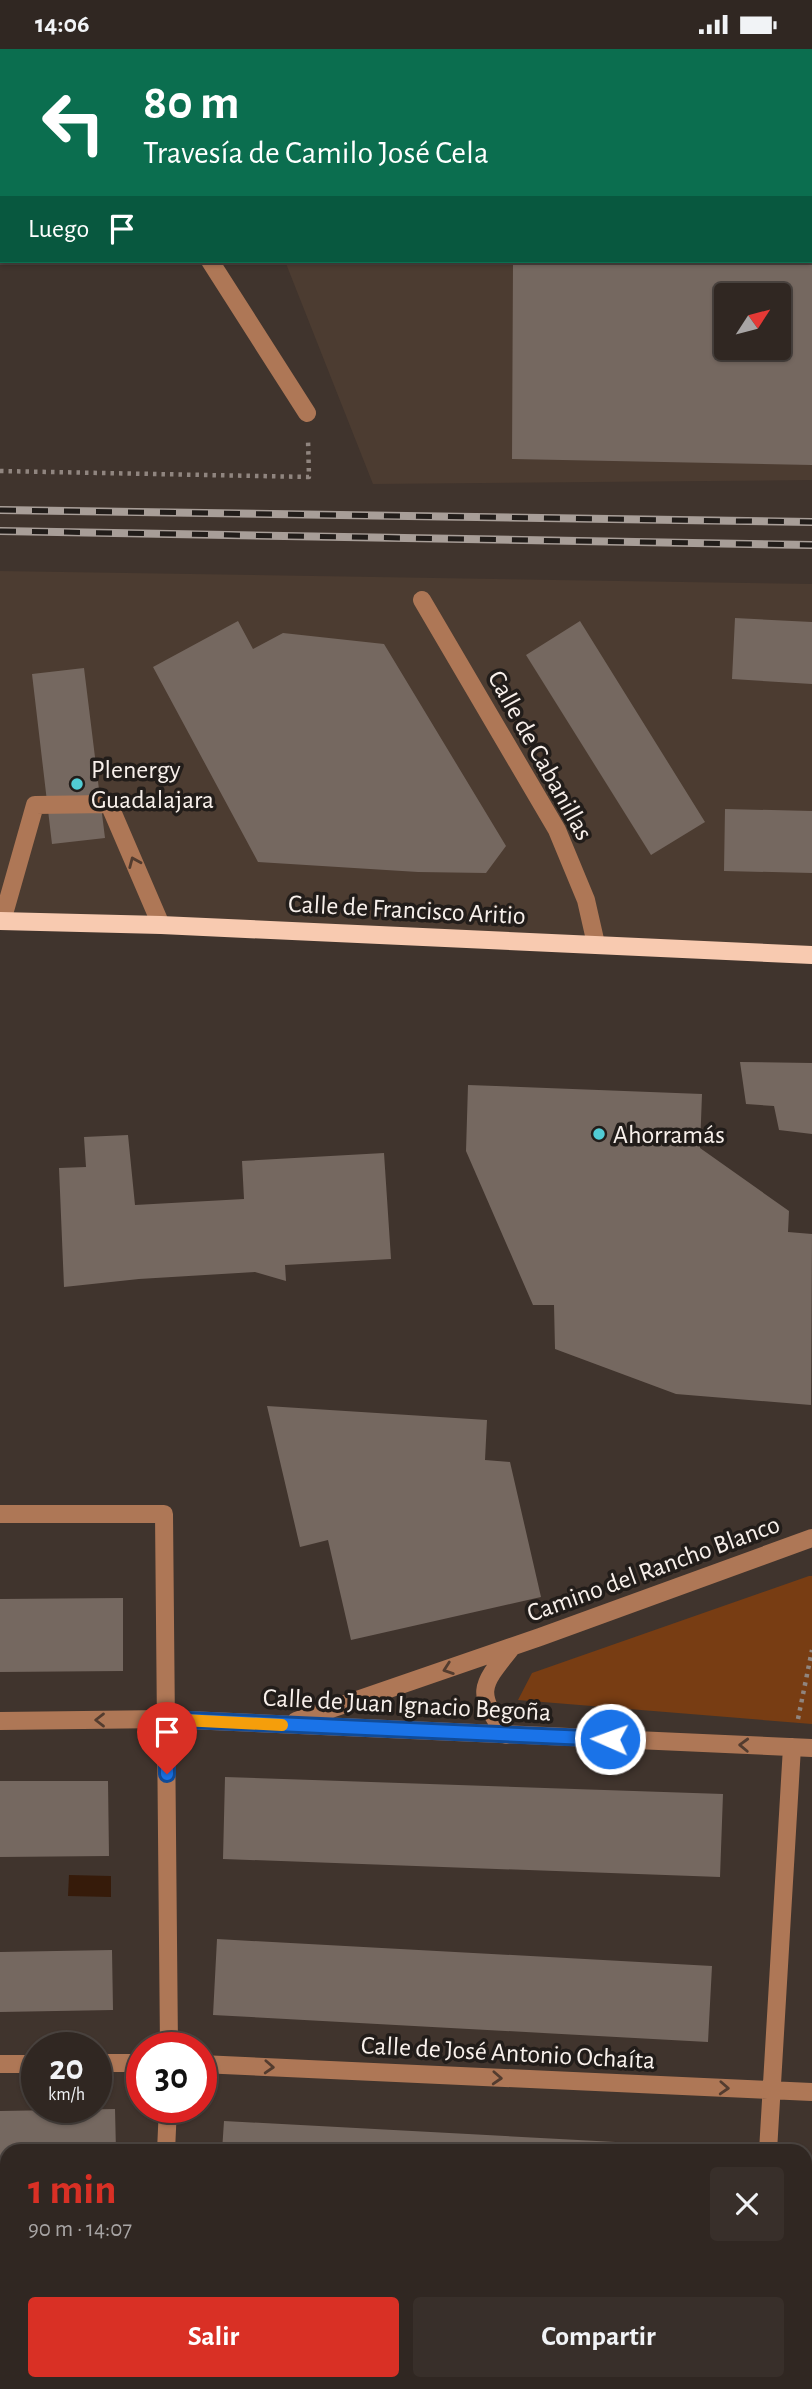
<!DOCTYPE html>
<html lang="es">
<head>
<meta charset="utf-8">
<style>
  body { margin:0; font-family:"Alegreya Sans",sans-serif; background:#382f2a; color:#f1f3f6; height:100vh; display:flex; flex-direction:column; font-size:26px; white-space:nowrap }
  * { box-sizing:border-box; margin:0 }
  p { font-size:23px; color:#a8a5a5 }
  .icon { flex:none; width:38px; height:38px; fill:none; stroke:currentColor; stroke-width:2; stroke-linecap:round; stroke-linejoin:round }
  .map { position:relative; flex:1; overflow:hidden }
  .details { position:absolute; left:0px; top:2095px; width:812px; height:247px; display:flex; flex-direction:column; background:#302722; border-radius:21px 21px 0 0; box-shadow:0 2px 5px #0004,0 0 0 2px #4b4440 }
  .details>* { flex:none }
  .banner { position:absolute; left:0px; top:0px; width:812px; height:214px; box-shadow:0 2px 5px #0004,0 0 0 2px #4b4440; background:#0b6e4f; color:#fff; overflow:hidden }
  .needle { width:46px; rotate:54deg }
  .controls { position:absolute; left:714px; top:234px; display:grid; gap:14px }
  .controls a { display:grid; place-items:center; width:77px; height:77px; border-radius:7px; background:#302722; box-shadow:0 2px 5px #0004,0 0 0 2px #4b4440; font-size:35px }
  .speed { position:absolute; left:21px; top:1983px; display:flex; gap:14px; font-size:35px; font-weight:700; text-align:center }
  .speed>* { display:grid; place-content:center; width:91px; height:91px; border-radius:50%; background:#302722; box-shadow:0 2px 5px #0004,0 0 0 2px #4b4440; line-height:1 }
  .speed small { font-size:18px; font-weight:400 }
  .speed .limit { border:10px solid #d22; background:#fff; color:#111 }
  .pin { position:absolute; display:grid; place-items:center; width:60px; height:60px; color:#fff; margin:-72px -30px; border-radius:50% 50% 50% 0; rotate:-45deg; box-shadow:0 0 7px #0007 }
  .pin .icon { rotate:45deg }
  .me { position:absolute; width:77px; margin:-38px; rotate:272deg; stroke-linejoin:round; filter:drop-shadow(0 0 5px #0008) }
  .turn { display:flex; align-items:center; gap:24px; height:147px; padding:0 28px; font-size:32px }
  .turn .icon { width:91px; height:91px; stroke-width:2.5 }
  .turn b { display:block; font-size:49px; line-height:60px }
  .then { display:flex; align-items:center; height:66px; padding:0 28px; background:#0003; gap:14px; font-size:26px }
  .round { display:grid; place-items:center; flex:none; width:74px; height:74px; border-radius:7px; background:#382f2a }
  .overview { display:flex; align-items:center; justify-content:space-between; height:119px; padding:0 28px }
  h1 { font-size:42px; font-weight:600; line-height:52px; color:#d93025 }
  .primary-button { display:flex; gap:14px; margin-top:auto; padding:14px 28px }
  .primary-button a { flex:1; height:80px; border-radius:7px; background:#d93025; color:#fff; font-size:28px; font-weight:600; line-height:80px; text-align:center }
  .primary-button a+a { background:#382f2a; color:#f1f3f6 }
  .status { display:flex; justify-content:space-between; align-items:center; height:49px; padding:0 35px; background:#302722; direction:ltr }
  .status svg { height:19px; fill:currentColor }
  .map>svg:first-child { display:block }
  .built { fill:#4c3c31; fill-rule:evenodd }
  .green { fill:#783d13 }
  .water { fill:#361b0a }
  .building { fill:#756860; fill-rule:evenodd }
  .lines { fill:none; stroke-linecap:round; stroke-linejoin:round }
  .path { stroke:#90857f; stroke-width:4.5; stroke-dasharray:3.5 5; stroke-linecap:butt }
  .minor { stroke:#ae7756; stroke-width:18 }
  .major { stroke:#f8cab0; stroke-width:18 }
  .rail-casing { stroke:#a89e98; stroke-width:8 }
  .rail { stroke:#221d1a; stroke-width:5; stroke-dasharray:16; stroke-linecap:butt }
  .oneway { stroke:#533c2f }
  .route-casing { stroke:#114b97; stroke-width:18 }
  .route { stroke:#1a73e8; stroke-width:12 }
  .slow { stroke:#f59e0b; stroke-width:12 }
  .poi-dot { fill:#51ccd4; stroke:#221d1a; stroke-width:2.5 }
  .labels { text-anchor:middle; stroke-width:7; stroke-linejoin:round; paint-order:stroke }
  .street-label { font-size:26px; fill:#f8f0eb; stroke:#221d1a }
  .poi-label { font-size:26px; fill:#f8f0eb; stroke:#221d1a; text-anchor:start }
</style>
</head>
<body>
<div class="status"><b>14:06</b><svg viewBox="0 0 49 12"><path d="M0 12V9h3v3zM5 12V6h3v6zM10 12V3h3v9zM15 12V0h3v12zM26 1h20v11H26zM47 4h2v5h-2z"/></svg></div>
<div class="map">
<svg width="812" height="2340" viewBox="0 0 812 2340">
  <rect width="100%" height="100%" fill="#40342d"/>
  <path class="built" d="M112,0h700v431l-439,4 -88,-223h525v-210zM726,247h53v52h-53z
    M0,522l812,13v368l-812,-34z"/>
  <path class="green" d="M809,1527h3v148l-294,-24 14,-27z
    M0,2309h7v25l61,1v5h-68z"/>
  <path class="water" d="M69,1826l42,1v21l-43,-1z"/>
  <path class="building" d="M513,212h299v204l-300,-6zM726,247h53v52h-53z
    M735,569l77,4v62l-80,-5z
    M238,572l15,28 30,-16 101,11 122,202 -20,27 -68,-1 -160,-10 -105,-195z
    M580,572l125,201 -54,33 -125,-200z
    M84,619l21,170 -53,6 -20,-170z
    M725,760l87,2v62l-88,-2z
    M740,1013l72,1v71l-33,-4 -5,-24 -28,-2z
    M468,1036l234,9 -2,54 89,63 -1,21 24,2 -1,171 -135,-11 -121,-45 -1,-44h-21l-67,-154z
    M128,1086l7,70 109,-6 -2,-38 142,-8 7,106 -106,6 1,16 -31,-9 -116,7 -75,8 -5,-119 27,-1 -2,-30z
    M267,1357l220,14 -2,40 25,2 31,135 -190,43 -23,-100 -28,7z
    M123,1549v73l-123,1v-73z
    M225,1728l498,17 -3,83 -497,-18z
    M0,1732h108l1,75 -109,1z
    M217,1890l495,27 -4,76 -495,-27z
    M112,1901l1,60 -113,2v-60z
    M115,2060l1,42h-109v33h-7v-73z
    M224,2072l485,26v4h-487z"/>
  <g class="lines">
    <path class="path" d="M0,422l309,6 -1,-38
      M798,1670l14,-69"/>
    <path class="minor" d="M45,0l2,2
      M210,212l97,152
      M422,551l135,230 29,70 10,44
      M2,872l33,-116 74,-1 52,121
      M0,1465h164l5,533
      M0,1672l166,-2 646,29
      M296,1672l244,-84 272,-99
      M506,1686c-31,-44 -26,-48 6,-88
      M96,2014h46
      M0,2015h37
      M201,2015l611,28
      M166,2102l2,-44
      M768,2102l24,-404
      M0,2238h7
      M805,2266h7
      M178,2334l2,6
      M753,2340v-6"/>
    <path class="major" d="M0,872l161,4 651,30"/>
    <defs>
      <path id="rail" d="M0,461l812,12
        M0,482l812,14"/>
    </defs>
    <use href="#rail" class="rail-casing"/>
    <use href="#rail" class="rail"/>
  </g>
  <defs><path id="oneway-chevron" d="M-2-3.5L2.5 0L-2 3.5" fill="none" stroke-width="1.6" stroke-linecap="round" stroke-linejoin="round" transform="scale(1.75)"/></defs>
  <g class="oneway">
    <use href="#oneway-chevron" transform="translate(134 813) rotate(-113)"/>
    <use href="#oneway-chevron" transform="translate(448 1620) rotate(161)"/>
    <use href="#oneway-chevron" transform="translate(100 1671) rotate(180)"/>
    <use href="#oneway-chevron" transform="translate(744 1696) rotate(-178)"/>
    <use href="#oneway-chevron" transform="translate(269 2018) rotate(3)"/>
    <use href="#oneway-chevron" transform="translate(497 2029) rotate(3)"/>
    <use href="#oneway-chevron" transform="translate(724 2039) rotate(3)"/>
  </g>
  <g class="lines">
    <defs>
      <path id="route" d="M167,1725l-1,-55 444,20"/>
    </defs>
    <use href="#route" class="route-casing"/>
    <use href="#route" class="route"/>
    <path class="slow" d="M182,1671l100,5"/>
  </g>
  <g class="poi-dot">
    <circle cx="77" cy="735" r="7"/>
    <circle cx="599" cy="1085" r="7"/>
  </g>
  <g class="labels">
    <g class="street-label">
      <text transform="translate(541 706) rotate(61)" y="9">Calle de Cabanillas</text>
      <text transform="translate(407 860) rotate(3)" y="9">Calle de Francisco Aritio</text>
      <text transform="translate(653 1519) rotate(-20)" y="9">Camino del Rancho Blanco</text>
      <text transform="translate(407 1655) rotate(3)" y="9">Calle de Juan Ignacio Begoña</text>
      <text transform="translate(508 2003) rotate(3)" y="9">Calle de José Antonio Ochaíta</text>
    </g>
    <g class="poi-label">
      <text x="91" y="729">Plenergy<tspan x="91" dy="30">Guadalajara</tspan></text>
      <text x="613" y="1094">Ahorramás</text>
    </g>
  </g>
</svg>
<div class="controls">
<a><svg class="needle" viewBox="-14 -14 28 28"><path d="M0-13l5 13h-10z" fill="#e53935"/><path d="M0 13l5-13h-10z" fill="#a8a5a5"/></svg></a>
</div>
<div class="speed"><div>20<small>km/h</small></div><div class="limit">30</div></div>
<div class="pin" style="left:167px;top:1725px;background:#d93025"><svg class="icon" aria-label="arrive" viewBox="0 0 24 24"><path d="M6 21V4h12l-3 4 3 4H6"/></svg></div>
<svg class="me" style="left:610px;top:1690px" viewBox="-20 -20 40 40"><circle r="17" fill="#1a73e8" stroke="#fff" stroke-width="3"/><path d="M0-11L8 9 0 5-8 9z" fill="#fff"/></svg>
<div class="banner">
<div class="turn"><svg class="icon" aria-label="left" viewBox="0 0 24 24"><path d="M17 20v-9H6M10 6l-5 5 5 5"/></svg><div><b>80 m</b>Travesía de Camilo José Cela</div></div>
<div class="then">Luego<svg class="icon" aria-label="arrive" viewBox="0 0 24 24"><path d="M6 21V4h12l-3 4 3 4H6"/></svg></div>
</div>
<section class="details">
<div class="overview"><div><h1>1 min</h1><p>90 m · 14:07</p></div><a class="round"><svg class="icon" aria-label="close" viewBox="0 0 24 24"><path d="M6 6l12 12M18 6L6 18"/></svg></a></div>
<div class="primary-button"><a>Salir</a><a>Compartir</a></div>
</section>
</div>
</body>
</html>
